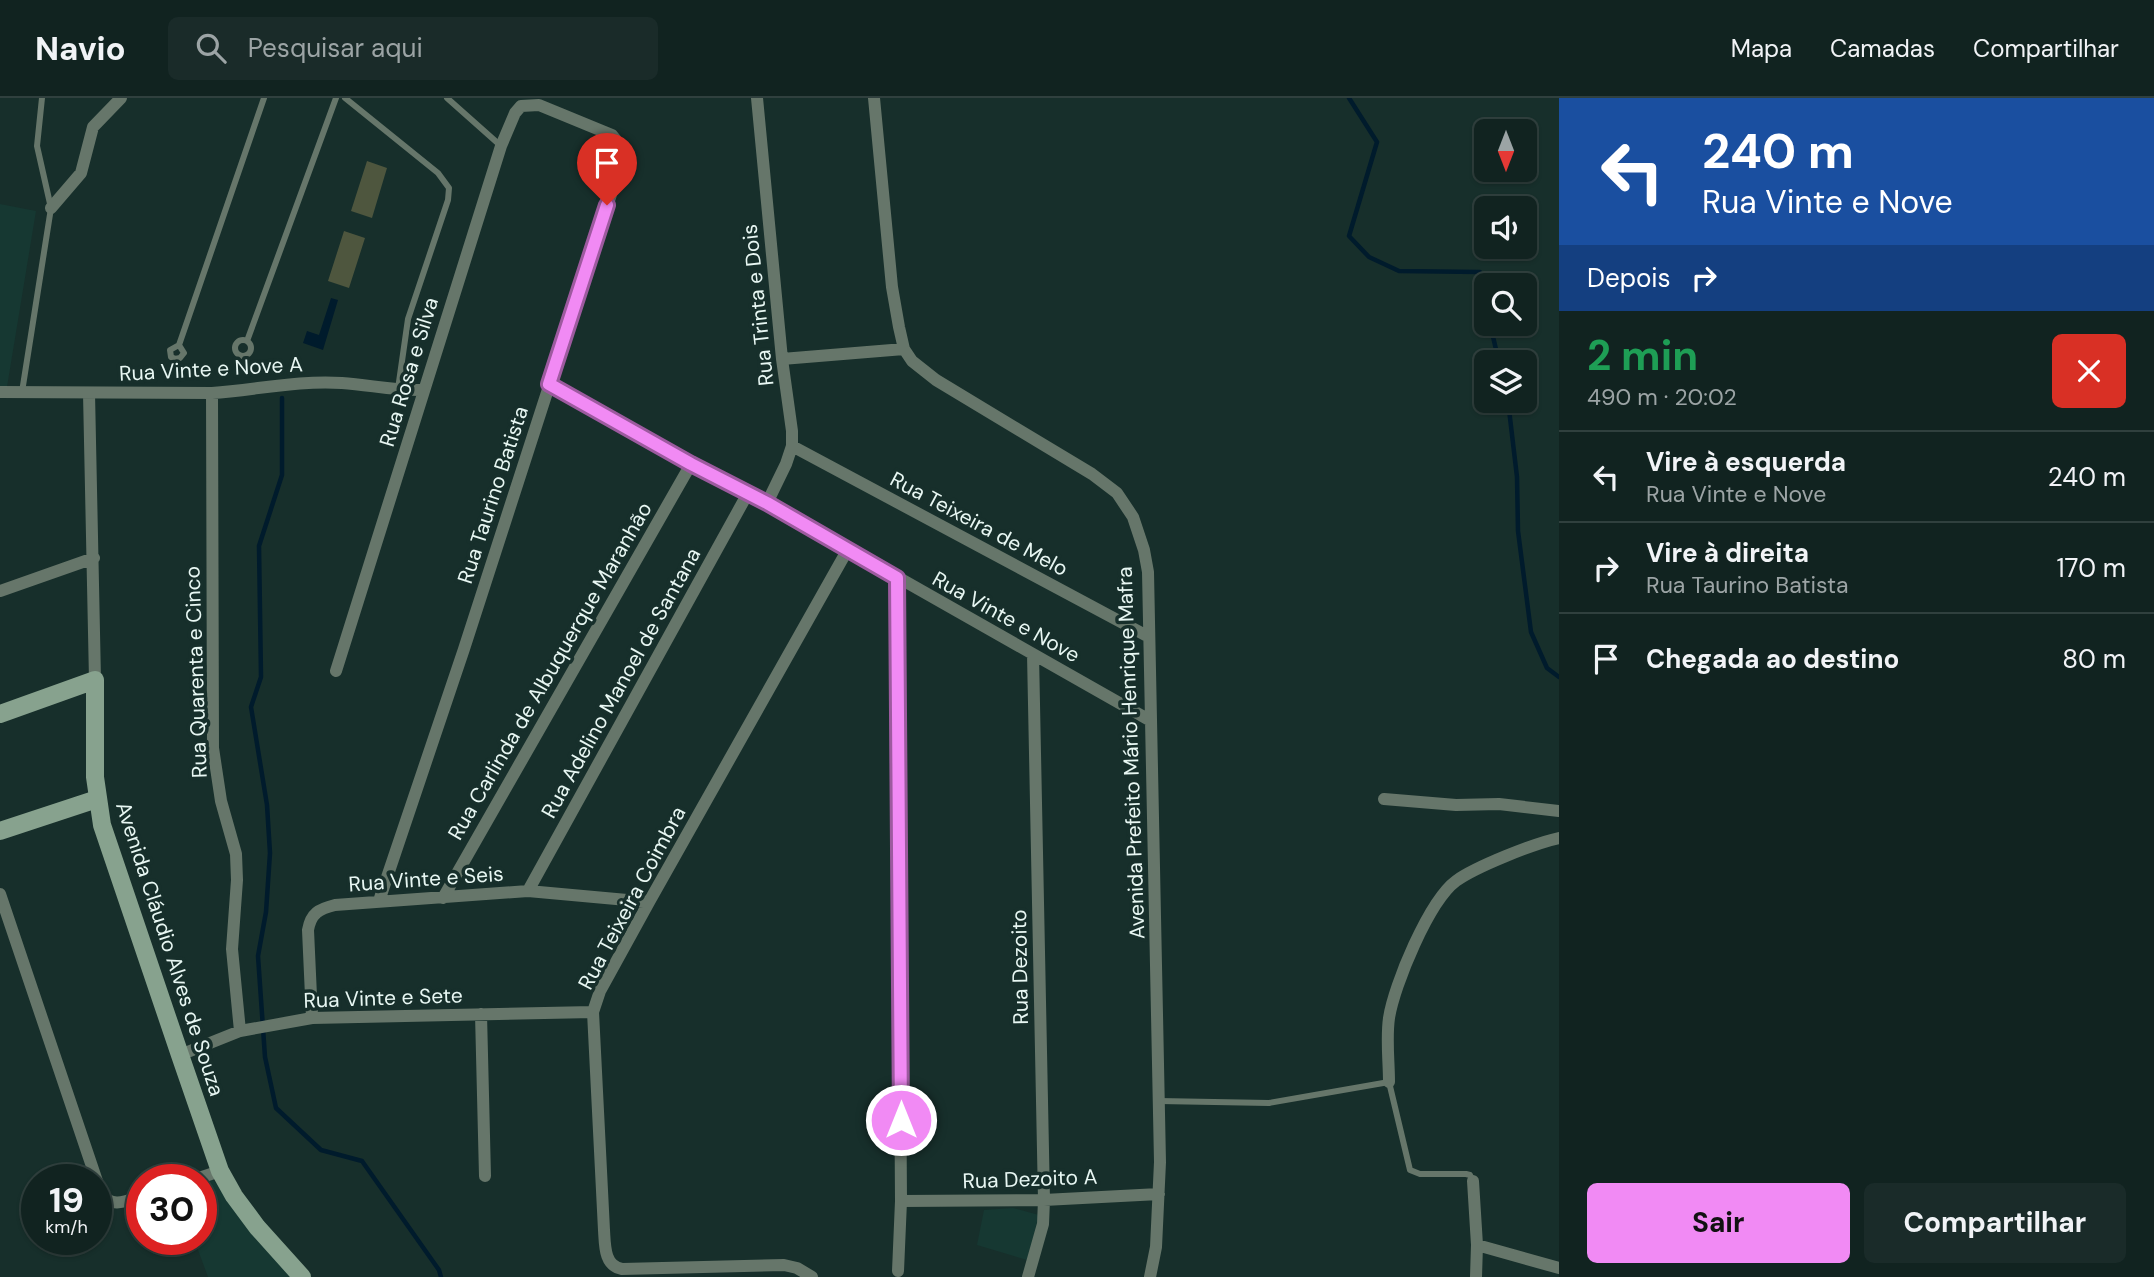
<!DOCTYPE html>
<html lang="pt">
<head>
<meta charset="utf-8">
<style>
  body { margin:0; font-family:"DM Sans",sans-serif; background:#1a2b29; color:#f1f3f6; height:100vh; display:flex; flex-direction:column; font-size:26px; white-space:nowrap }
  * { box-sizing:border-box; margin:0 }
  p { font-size:23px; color:#9ca4a5 }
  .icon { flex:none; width:38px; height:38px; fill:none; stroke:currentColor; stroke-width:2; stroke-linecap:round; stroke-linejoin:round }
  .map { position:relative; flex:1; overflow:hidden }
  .panel { display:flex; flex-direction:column; background:#112320; width:595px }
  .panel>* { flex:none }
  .top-card { background:#1a4fa0; color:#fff; overflow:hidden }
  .needle { width:46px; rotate:180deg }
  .buttons { position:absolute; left:1474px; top:21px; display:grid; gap:14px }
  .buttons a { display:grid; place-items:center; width:63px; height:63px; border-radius:10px; background:#112320; box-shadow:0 2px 5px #0004,0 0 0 2px #30403e; font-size:35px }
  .speed { position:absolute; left:21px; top:1066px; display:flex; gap:14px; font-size:35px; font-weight:700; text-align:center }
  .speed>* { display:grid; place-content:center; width:91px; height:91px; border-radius:50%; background:#112320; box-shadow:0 2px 5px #0004,0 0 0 2px #30403e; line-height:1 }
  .speed small { font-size:18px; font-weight:400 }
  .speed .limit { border:10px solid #d22; background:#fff; color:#111 }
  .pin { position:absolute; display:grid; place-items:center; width:60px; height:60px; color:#fff; margin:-72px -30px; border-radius:50% 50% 50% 0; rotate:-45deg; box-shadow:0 0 7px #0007 }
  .pin .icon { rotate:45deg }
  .me { position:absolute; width:77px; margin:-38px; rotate:0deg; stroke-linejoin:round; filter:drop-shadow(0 0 5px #0008) }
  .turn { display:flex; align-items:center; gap:24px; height:147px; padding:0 28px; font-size:32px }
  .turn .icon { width:91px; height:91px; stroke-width:2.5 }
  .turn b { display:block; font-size:49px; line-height:60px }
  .then { display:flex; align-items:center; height:66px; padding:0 28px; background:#0003; gap:14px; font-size:26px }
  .round { display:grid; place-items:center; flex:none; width:74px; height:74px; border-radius:10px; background:#1a2b29 }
  .overview { display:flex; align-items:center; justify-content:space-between; height:119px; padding:0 28px }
  h1 { font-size:42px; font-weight:700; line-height:52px; color:#1e9e55 }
  .primary-button { display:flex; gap:14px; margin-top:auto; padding:14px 28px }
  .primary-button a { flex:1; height:80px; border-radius:10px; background:#f18af4; color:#111; font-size:28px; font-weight:700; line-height:80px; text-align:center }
  .primary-button a+a { background:#1a2b29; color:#f1f3f6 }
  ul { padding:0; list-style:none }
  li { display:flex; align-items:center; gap:21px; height:91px; padding:0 28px; border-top:2px solid #30403e }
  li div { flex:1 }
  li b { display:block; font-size:26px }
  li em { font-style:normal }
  header { display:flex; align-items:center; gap:42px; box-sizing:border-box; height:98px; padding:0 35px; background:#112320; border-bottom:2px solid #30403e }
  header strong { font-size:33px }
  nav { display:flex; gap:38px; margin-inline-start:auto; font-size:24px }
  .search { width:490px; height:63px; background:#1a2b29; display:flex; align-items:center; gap:18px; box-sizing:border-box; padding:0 24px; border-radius:10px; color:#9ca4a5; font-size:26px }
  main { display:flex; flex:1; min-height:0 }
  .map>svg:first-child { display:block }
  .built { fill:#163832 }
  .green { fill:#4e563e }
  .water { fill:#001b2c }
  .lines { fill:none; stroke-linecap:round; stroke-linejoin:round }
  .stream { stroke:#001b2c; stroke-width:4.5 }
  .lane { stroke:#66766a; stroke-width:6 }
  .street { stroke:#66766a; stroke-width:12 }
  .secondary { stroke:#87a28e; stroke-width:18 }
  .route-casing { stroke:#9d5a9f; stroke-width:18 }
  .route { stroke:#f18af4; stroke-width:12 }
  .labels { text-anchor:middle; stroke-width:7; stroke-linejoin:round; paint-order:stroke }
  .street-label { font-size:21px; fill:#e8f7f3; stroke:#172f2b }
</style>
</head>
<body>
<header>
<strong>Navio</strong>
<div class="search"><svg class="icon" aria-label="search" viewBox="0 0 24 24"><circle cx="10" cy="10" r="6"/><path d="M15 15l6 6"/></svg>Pesquisar aqui</div>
<nav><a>Mapa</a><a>Camadas</a><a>Compartilhar</a></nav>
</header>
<main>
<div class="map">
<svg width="1559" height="1179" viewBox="0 0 1559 1179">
  <rect width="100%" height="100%" fill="#172f2b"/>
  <path class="built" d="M0,106l36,7 -29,176h-7z
    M209,1077l84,102h-85l-14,-38h7v-59z
    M1013,1110l26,7 -12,45 -50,-15 7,-35z"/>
  <path class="green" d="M367,63l20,7 -15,50 -21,-7z
    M344,133l21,7 -16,50 -21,-7z"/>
  <path class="water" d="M331,200l7,2 -15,50 -20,-7 4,-12 12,4z"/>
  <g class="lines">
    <path class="stream" d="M1349,0l28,44 -28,94 20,21 30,14 81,1 6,29
      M1490,226l9,38
      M282,300v77l-23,71 2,131 -10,30 16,98 3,48 -4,59 -8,44 7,101 11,51 45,42 41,11 77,109 2,7
      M1508,303l9,76 1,54 13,101 16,36 12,9"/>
    <path class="lane" d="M345,0l93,75 11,15 -1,12 -40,119 -10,70
      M447,0l54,48
      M235 250a8 8 0 1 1 16 0a8 8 0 1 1-16 0Z
      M247,243l89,-243
      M179,247l5,8 -4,5 -5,1 -4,-2 -1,-7 9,-5 85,-247
      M22,294l29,-184 -14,-62 5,-48
      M1159,1003l110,2 120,-21 21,88 10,4h46l4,1 3,6"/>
    <path class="street" d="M757,0l25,261 10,72v15l-6,18 -19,39
      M874,0l18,189 7,40 5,22 8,12 24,19 156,94 25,19 16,24 11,33 4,22 12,590 -4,85 -6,30
      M51,110l30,-35 12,-46 28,-29
      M782,261l122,-10
      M549,286l142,80 76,39 384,218
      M0,294l212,1c44,-3 86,-13 130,-10 29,2 53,8 82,7
      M89,295l6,287
      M212,295l1,355 8,53 15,53 1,26 -5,69 8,82
      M792,348l357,191
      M897,480l4,623 -3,70
      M0,493l94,-33
      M336,573l165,-525 14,-33 6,-7 18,-1 73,30c12,12 8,29 4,44l-152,470 -85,252
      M1384,701l72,6 43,-1 60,7
      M528,793l220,-398
      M0,796l101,299c11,16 25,8 41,3
      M443,800l248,-434
      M481,916l4,162
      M312,920l-4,-88c3,-17 11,-21 27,-25l193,-14 121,11
      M180,957l60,-24 72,-13 281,-6
      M1389,984c0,-21 -3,-43 0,-64 5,-33 40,-117 67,-137 19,-14 79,-38 103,-43
      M193,1082l27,-9
      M1473,1083l4,64 -1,32
      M901,1103l143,-1 115,-6
      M1477,1147l82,23
      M812,1179l-15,-9 -13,-3 -162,4c-18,-3 -17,-24 -18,-39l-11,-218 7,-21 49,-89 199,-353
      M1028,1179l15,-53 1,-24 -11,-546"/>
    <path class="secondary" d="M0,616l95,-34v97l7,48 78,230 40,116 14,25 23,31 45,50
      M0,733l97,-32"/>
  </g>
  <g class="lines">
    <defs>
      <path id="route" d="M607,107l-58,179 142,80 76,39 130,75 4,542"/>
    </defs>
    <use href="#route" class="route-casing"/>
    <use href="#route" class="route"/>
  </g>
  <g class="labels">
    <g class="street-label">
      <text transform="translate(758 207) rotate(-96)" y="7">Rua Trinta e Dois</text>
      <text transform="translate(211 271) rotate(-3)" y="7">Rua Vinte e Nove A</text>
      <text transform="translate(409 274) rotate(-73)" y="7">Rua Rosa e Silva</text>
      <text transform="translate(493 397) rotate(-72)" y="7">Rua Taurino Batista</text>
      <text transform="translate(979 426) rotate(28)" y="7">Rua Teixeira de Melo</text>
      <text transform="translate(1006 519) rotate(29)" y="7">Rua Vinte e Nove</text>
      <text transform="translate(550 573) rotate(-60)" y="7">Rua Carlinda de Albuquerque Maranhão</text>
      <text transform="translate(196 574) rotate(-92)" y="7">Rua Quarenta e Cinco</text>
      <text transform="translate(621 585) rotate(-61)" y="7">Rua Adelino Manoel de Santana</text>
      <text transform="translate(1131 655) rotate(-92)" y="7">Avenida Prefeito Mário Henrique Mafra</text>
      <text transform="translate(426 781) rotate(-4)" y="7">Rua Vinte e Seis</text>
      <text transform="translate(632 800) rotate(-62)" y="7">Rua Teixeira Coimbra</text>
      <text transform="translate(170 851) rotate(72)" y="7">Avenida Cláudio Alves de Souza</text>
      <text transform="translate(1020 869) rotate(-91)" y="7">Rua Dezoito</text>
      <text transform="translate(383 900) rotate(-2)" y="7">Rua Vinte e Sete</text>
      <text transform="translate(1030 1081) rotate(-2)" y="7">Rua Dezoito A</text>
    </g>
  </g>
</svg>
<div class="buttons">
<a><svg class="needle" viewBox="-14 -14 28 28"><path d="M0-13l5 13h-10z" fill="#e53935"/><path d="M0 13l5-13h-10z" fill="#9ca4a5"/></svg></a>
<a><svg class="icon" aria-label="sound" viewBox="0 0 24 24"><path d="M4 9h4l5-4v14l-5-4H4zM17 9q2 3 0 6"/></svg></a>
<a><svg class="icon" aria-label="search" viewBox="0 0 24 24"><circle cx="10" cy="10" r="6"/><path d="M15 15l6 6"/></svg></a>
<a><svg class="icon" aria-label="layers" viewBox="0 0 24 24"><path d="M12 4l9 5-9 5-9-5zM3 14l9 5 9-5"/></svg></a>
</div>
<div class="speed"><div>19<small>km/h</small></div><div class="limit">30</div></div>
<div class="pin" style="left:607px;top:107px;background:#d93025"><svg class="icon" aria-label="arrive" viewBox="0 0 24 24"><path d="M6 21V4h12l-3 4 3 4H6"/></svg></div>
<svg class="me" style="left:901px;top:1022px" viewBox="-20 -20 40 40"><circle r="17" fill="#f18af4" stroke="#fff" stroke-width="3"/><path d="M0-11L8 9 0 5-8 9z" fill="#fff"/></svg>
</div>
<section class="panel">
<div class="top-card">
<div class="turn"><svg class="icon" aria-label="left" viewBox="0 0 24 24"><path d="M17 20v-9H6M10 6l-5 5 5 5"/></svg><div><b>240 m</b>Rua Vinte e Nove</div></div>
<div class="then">Depois<svg class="icon" aria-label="right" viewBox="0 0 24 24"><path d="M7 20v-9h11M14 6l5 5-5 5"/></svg></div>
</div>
<div class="overview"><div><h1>2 min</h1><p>490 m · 20:02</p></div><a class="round" style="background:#d93025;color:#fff"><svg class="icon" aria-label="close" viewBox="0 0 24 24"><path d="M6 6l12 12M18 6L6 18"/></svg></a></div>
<ul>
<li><svg class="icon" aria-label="left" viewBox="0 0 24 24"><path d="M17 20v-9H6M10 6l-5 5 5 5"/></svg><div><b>Vire à esquerda</b><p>Rua Vinte e Nove</p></div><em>240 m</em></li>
<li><svg class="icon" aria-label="right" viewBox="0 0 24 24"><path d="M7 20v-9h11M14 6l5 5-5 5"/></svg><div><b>Vire à direita</b><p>Rua Taurino Batista</p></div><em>170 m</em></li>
<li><svg class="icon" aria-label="arrive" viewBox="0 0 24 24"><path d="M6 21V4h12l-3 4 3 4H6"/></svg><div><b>Chegada ao destino</b></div><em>80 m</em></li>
</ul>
<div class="primary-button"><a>Sair</a><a>Compartilhar</a></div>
</section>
</main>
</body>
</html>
